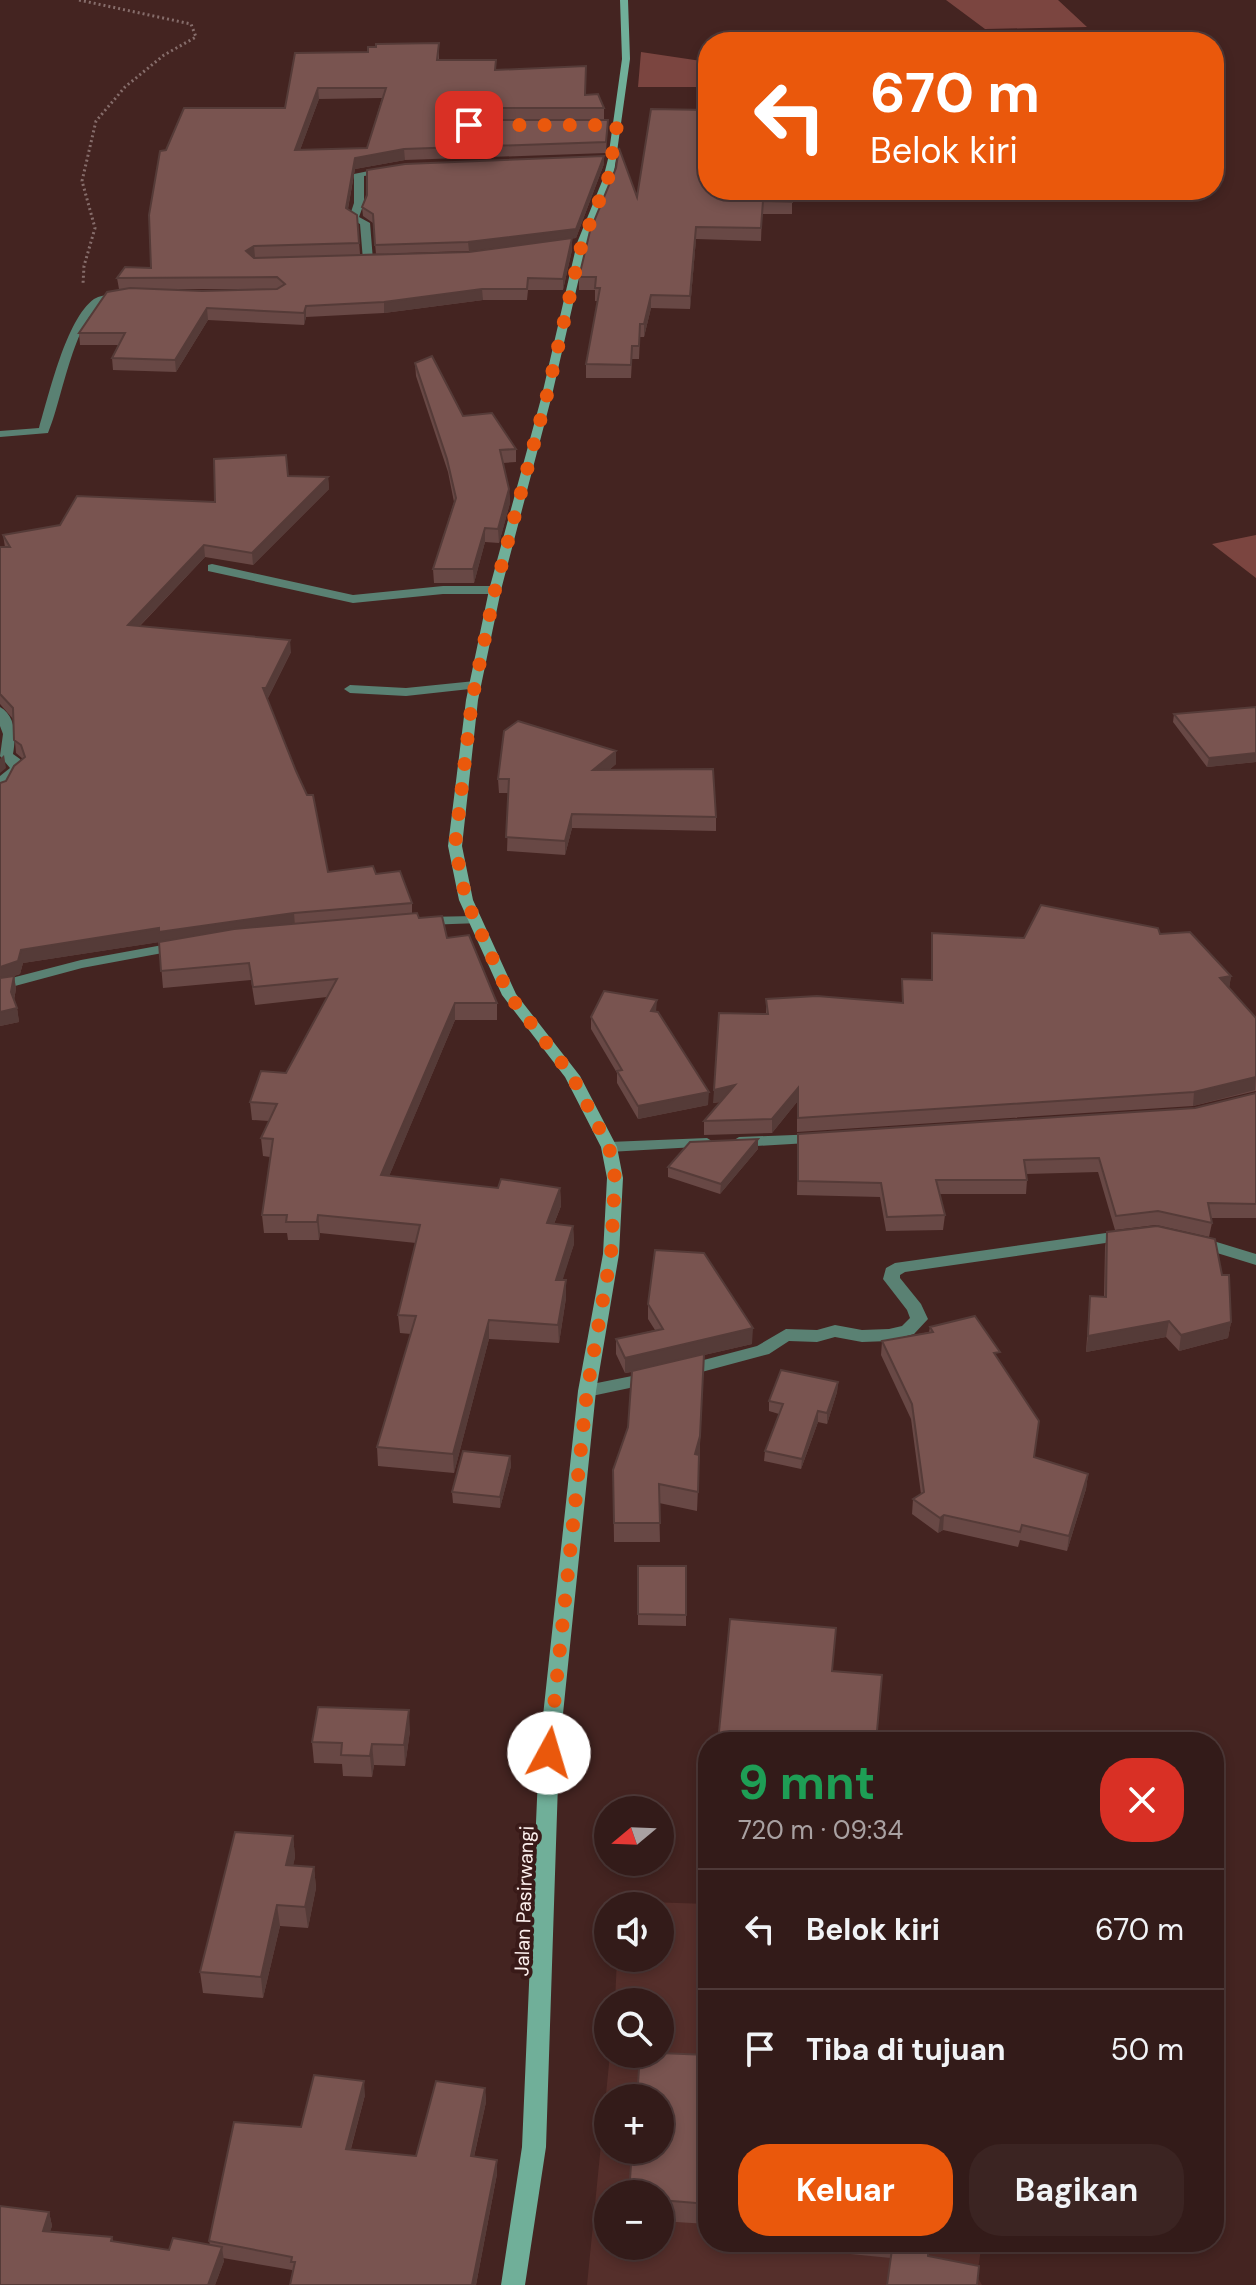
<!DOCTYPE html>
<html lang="id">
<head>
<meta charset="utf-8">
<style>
  body { margin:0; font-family:"DM Sans",sans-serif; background:#3b2422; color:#f1f3f6; height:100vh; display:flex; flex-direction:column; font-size:30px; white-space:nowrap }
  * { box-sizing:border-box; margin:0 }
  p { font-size:26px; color:#a9a1a2 }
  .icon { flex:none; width:44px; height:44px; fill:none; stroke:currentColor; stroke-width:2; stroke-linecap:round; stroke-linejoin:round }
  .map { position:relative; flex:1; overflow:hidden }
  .details { position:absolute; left:698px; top:1732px; width:526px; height:520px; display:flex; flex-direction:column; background:#331b19; border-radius:32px; box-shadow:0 4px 12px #0003,0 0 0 2px #4e3938 }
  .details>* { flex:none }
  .banner { position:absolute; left:698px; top:32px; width:526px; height:168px; border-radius:32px; box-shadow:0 4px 12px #0003,0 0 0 2px #4e3938; background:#ea580c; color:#fff; overflow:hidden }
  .needle { width:52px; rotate:251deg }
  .tools { position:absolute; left:594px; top:1796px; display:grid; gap:16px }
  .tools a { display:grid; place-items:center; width:80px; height:80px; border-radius:50%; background:#331b19; box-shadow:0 4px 12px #0003,0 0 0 2px #4e3938; font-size:40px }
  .pin { position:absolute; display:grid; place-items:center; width:68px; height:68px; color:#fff; margin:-34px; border-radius:16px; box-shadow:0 4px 12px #0006 }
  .me { position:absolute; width:88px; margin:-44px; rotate:6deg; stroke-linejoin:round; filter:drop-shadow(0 0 6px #0008) }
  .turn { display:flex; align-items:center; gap:28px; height:168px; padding:0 40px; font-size:36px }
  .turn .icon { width:104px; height:104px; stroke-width:2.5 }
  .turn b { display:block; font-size:56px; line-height:68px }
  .round { display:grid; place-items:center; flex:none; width:84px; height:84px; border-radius:32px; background:#3b2422 }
  .summary { display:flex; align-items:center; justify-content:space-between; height:136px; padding:0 40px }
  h1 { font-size:48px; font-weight:700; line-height:60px; color:#1e9e55 }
  .primary-button { display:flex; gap:16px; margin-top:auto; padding:16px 40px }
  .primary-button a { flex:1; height:92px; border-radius:32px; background:#ea580c; color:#fff; font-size:32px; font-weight:700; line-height:92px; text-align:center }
  .primary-button a+a { background:#3b2422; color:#f1f3f6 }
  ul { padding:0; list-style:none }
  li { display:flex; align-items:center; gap:24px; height:120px; padding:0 40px; border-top:2px solid #4e3938 }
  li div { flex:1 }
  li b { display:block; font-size:30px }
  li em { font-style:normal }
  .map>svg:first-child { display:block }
  .built { fill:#552f2b; fill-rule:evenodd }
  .green { fill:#7b4540 }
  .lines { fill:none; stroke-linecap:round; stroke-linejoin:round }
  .path { stroke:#866d6b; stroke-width:3; stroke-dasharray:2 3; stroke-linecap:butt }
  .street { fill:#5a8173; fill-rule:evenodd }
  .secondary { fill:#70af99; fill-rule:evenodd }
  .wall { fill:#684845; fill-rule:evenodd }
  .shaded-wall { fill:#553b38 }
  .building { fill:#795450; stroke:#553b38; stroke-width:2; fill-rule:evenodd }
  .route { stroke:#ea580c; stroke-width:14; stroke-dasharray:0 25.2 }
  .labels { text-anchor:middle; stroke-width:8; stroke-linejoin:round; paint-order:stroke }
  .street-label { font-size:20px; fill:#fcefed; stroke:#391a18 }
</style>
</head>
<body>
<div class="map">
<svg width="1256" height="2285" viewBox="0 0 1256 2285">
  <rect width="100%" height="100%" fill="#442421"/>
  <path class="built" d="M619,1901l89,3v338h274l-5,34 5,9h-395l23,-231h50v-52h-45l2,-44h43v-52h-41zM608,2098h52v52h-52zM608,2194h52v52h-52z"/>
  <path class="green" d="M946,0h112l29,27 -102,2z
    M641,52l67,10v25h-70z
    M1256,535v43l-44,-34z"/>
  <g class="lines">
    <path class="path" d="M79,0l112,24 5,13 -32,18 -39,32 -29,34 -14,60 13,47 -11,38 -1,18"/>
    <path class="street" d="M388,167l3,1v4l-27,4v27l-5,14 11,6 3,37 -5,3 -5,-3 -3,-36 -11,-6 5,-15v-29z
      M112,294l10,-1 5,3c-7,4 -16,2 -23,6 -31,18 -42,100 -56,131l-48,4v-6l39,-3c10,-33 27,-109 55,-129 5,-3 12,-4 18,-5z
      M212,564l141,31 90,-9h52l6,4 -6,4h-52l-90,9 -145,-32v-6z
      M475,681l6,4 -2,3 -73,8 -56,-3 -6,-4 6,-4 56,3z
      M0,707c16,9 16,30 13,47l7,5 4,10 -11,8 -8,15 -5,1v-17l10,-8 -10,-12 3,-22 -3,-8z
      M475,916l5,1 2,3 -2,3 -55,2 -7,-4 7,-4z
      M179,942l5,1 2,3 -2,3 -102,19 -82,22v-9l81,-21z
      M819,1134l6,2 2,3 -2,3 -86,5 -8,-5 8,-5z
      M707,1138l8,5 -2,3 -104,6 -8,-5 8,-5z
      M1127,1230l6,1 2,4 -2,4 -228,33 -5,3v3l21,26 7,15 -14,15 -25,7 -27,1 -27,-5 -18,5 -28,-1 -20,13 -86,23 -6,-2 -3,-4 3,-4 80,-21 29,-17 31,1 18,-5 27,5 27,-1 13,-3 8,-8 -3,-8 -24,-31 3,-11 9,-5z
      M1197,1236l59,18v11l-65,-20 -2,-4 2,-4z
      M652,1372l6,2 3,4 -3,4 -71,15 -6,-2 -3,-4 3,-4 6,-2z"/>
    <path class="secondary" d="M620,0h8l2,59 -14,100 -3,20 -26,64 -35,152 -51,195 -23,110 -16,146 11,54 43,94 64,82 37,71 6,31 -4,76 -23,137 -37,362 -13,394 -21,138h-24l21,-138 17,-394 39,-362 25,-137 4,-76 -6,-31 -36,-70 -63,-82 -43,-95 -11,-54 18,-146 23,-110 53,-195 35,-152 26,-64 5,-20 14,-100z"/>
  </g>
  <path class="wall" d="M439,43v17l57,10 89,25 19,13v11l-136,1h140l-2,33 -201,7 -50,9 -7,40 9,6 3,39 109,-2 103,-14v12l-9,40h-35l-1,10h-44l-99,13 -78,4 -2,8 -96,-5 -32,52 -63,-2 -1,-12 6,-13h-38l-1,-12 45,-44h-5l-2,-11 34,-10 15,-118 119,-42 83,-56zM382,98l-15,50 -67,2 19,-51zM152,289h126l-76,2z
    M604,164l-28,74 -107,13 -93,3 -3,-31 -10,-7 -1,-9z
    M792,190v24h-30l-1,27 -65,-2 -6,70 -39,-1 -7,29h-4l-1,22h-7l-1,19h-45v-14l12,-63h-3v-11h-16v-13l58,-80z
    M415,363l48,53 53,33v13l-13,1 6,26 1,14 -11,40 -14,-1 -11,41h-40l-1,-14 21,-67 -6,-30 -32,-96z
    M288,476l40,1 1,12 -76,76 -48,-8 -65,69 151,26 -24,48 61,172 48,2 36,29v10l35,25 50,65v17h-42l-66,156 109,12h62l1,18 -7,18 19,2 1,18 -12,36h4v18l-7,45 -70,-4 -35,134 -76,-7 -1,-19 34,-113 -11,-1 -2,-18 18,-72 -96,-10 -1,7h-31l-1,-7h-23l-2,-18 8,-58 -7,-1 -2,-18 8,-17 -17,-1 -2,-18 36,-29 41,-76 -72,8 -4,-25 -88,8 -4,-46 -136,21 -3,11 -6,2 2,13 -2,11 3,8 2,14 -19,4 6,-245 17,-22 -7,-6 -3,-34 -13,-15v-157h5l-2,-12 212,-33z
    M1256,707v55l-49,5 -34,-45 1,-8z
    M616,764l-7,6 107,47v14l-144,-3 -7,27 -58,-4 2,-58h-10l-1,-14z
    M932,933l92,5 136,-4 71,42 -2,12 27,30v73l-63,15 -396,26v-30l-25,31 -68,2v-14l17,-19 -8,1 53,-89v-15l136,4v-24l29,1z
    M656,1012l52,93 -70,14 -21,-36v-10l-26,-44v-12z
    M1256,1093v125h-46l2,5 -3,14 -53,-12 -41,5 -17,-58 -72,2 1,6 -1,14h-86l5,21 -2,15 -57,1 -6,-34 -83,-2 1,-61 397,-26z
    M758,1149l-38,45 -52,-17v-10z
    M1107,1232l124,90 -3,16 -49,13 -13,-14 -80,15 4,-56 14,1 1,-50z
    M648,1304l104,40 -48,11 -7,156 -38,-8 1,39h-46l-1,-72 15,-43 4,-55 -7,1 -9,-19v-15l39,-9 -7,-11z
    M930,1327l69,33 35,97 54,17 -2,15 -19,62 -47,-11 -2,7 -75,-17 -5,3 -26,-19 1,-15 8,-5 -10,-75 -30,-64 1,-14 47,-9z
    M838,1382l-1,10 -10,32 -9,-2 -17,47 -37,-8 1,-10 14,-37 -10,-3v-10z
    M510,1456l1,10 -11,42 -47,-5 -1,-11z
    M638,1566h48v60l-48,-1z
    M410,1731l-5,35 -31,-1 -2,12 -29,-1 -1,-12 -28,-1 -2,-21z
    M293,1836l2,21 -2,8 21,2 2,21 -8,40 -28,-2 -17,72 -60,-5 -3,-21z
    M708,2055v169l-48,-3v-27z
    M485,2088l1,14 -12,55 23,3v14l-21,111h-186l2,-10v-5l-69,-12 1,3 -9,24h-215l49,-73 3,14 -2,5 62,6 1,4 56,9 41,-5 -1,-4 92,-114 64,-32 -14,54 65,7z
    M831,2242h98l-1,14 -37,2 -61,-6z"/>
  <path class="shaded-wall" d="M318,88l1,11 -23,62 -1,-11z
    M469,108v11l-7,6v-11z
    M404,149l1,11 -50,9 -9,50v-11l9,-50z
    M604,156v8l-28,74 -107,13 -1,-9z
    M696,227v12l-6,70v-13z
    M572,238v12l-9,40v-11z
    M254,246l1,11 -8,5 -1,-11z
    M482,289l1,11 -99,13v-11z
    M651,295v13l-7,29v-13z
    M306,306v11l-2,8v-12z
    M207,308l1,12 -32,52 -1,-12z
    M328,477l1,12 -76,76 -1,-12z
    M509,489l1,14 -11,40 -1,-14z
    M485,528v14l-11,41 -1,-14z
    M204,545l1,12 -76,80 -1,-12z
    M290,640l1,12 -24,48 -4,-12z
    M616,751v13l-23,20v-14z
    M1256,753v9l-49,5 2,-9z
    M4,755l2,13 -6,5v-14z
    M572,814v14l-7,27v-14z
    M294,913l1,13 -135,16 -137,21 -3,11 -6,2 2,13 -3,16 -13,-24v-14l21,-17 138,-22z
    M1231,976l-2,13 -9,-11z
    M657,1000l-1,12 -5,-1z
    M455,1003v17l-73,173 -1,-18z
    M17,1008l2,14 -19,4v-14z
    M1256,1077l-1,13 -62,16 1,-14z
    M735,1085v14l-22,4 1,-13z
    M798,1088l-1,14 -25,31v-14z
    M709,1092l-1,13 -70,14v-13z
    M758,1139v10l-38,45 1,-10z
    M560,1188l1,18 -14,35v-18z
    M318,1215l2,18 -1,7 -2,-18z
    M573,1226l1,18 -17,54 -1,-18z
    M566,1280v18l-7,45 -1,-18z
    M489,1320v19l-35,134 -1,-19z
    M1169,1321l-3,16 -80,15 2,-16z
    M1231,1322l-3,16 -49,13 2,-16z
    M753,1328l-1,16 -48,11 -7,156 2,-55 -4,-2 9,-99 -79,18v-15z
    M838,1382l-1,10 -10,32v-11z
    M818,1411v11l-17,47 1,-10z
    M510,1456l1,10 -11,42v-11z
    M1088,1474l-2,15 -19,62 2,-15z
    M944,1515l-1,15 -5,3 2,-15z
    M409,1710l1,21 -5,35 -1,-21z
    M372,1744l2,21 -2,12 -2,-21z
    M293,1836l2,21 -6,29 -3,-21z
    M314,1867l2,21 -8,40 -3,-21z
    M277,1905l3,21 -17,72 -2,-21z
    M364,2081l1,14 -18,68 -1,-14z
    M485,2088l1,14 -15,68v-14z
    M497,2160v14l-21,111h-4z
    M49,2212l3,14 -6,19 -3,-14z
    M222,2247l2,14 -9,24h-7z"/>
  <path class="building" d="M439,43l-2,17h59l-1,10 91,-4 -1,29 13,-1 6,14h-135l-7,6 7,6h139l-2,22 -202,7 -49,9 -9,50 11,7 2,28 -105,3 -8,5 8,7 215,-6 103,-14 -9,41 -35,-1 -1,11h-45l-98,13 -78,4 -2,7 -97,-5 -32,52 -63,-2 13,-25h-46l28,-41 23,-4 72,3 75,-2 8,-5 -8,-7 -160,1 8,-11 26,1 -2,-53 11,-64 6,-1 18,-42h101l10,-55 73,-1v-5h8v-3zM318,88h68l-19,60 -72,2z
    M651,109l57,1v80h84v12l-29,-1 -2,27 -65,-1 -6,69 -39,-1 -7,29h-4l-1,22h-7l-1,19 -45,-1 14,-76h-5l1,-11h-17l11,-46 26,-63 3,-20 18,49z
    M604,156l-28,73 -108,13 -93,3 -2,-31 -11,-7 5,-12v-25l38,-6z
    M432,356l31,60 29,-3 24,36 -16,1 9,39 -11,40 -13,-1 -12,41h-40l23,-71 -9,-39 -32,-96z
    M286,455l2,21 40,1 -76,76 -48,-8 -76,80 162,15 -24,48h-3l33,83 11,24h6l15,77 45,-6 3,8 24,-3 12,32 -118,10 -135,19v-4l-138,22 -3,11 -18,6v-184l6,-2 8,-15 11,-9 -4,-12 -7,-5 -1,-32 -13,-14v-147h10l-7,-12 57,-10 17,-29 138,6 -1,-43z
    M1256,707v46l-47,5 -35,-44z
    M518,721l98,30 -23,19 120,-1 3,48 -144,-3 -7,27 -59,-4 3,-58h-11l6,-48z
    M1041,905l117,23 2,6 30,-2 41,44 -11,2 36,40v59l-62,15 -396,26v-30l-26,31 -68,2 31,-36 -21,5 5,-77 49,1 -2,-15 51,-3 86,7 -1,-24 30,1v-47l92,5z
    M417,913l2,5 23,-2 5,22 22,-3 28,68h-42l-74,172 117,13 3,-9 59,9 -13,35 26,3 -17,54h10l-8,45 -69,-5 -36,134 -76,-7 39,-131 -18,-1 22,-90 -102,-10 -1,7h-31l1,-7h-25l11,-76 -12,-1 16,-34 -27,-2 11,-31 25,2 51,-94 -84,8 -4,-24 -88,8 -2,-29 75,-13z
    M14,976l-3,16 6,16 -17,4v-34z
    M604,991l53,9 -6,11 7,1 51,80 -71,14 -21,-35 5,-1 -31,-53z
    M1256,1093v111l-48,-1 4,20 -54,-12 -42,5 -17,-58 -75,2 3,20h-91l9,35 -58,2 -6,-34 -83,-2v-47l397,-26z
    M758,1139l-37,45 -53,-17 22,-25z
    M1157,1226l58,13 7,36h7l2,47 -50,13 -12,-14 -81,15 2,-40 16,1 1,-65z
    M655,1250l49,3 49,75 -128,30 -9,-19 47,-10 -15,-25z
    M975,1316l25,36 -6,1 45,68 -5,36 54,17 -19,62 -47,-11 -2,7 -76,-17 -4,3 -27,-19 11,-7 -12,-88 -30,-63 51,-9 -3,-5z
    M704,1354l-4,82 -5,18 4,1 -1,37 -39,-8 1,39h-46l-1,-53 15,-43 4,-56z
    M781,1370l57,12 -11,31 -9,-2 -16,48 -37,-8 18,-47 -14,-3z
    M463,1451l47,5 -10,41 -48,-5z
    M638,1566h48v49l-48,-1z
    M730,1619l106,9 -4,43 50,4 -6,67h-158z
    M318,1707l91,3 -5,35 -32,-1 -2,12 -29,-1 1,-12 -30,-1z
    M235,1832l58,4 -7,29 28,2 -9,40 -28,-2 -16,72 -61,-5z
    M660,2053l48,2v149l-48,-4v-6h-31l3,-44h28v-52h-23l3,-44h20z
    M314,2075l50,6 -18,68 70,7 20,-75 49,7 -14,68 26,4 -25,125h-182l5,-23h-4l1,-5 -83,-16 25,-119 67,5z
    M0,2206l49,6 -6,19 69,6 -1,4 58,9 4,-12 49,9 -14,38h-208z
    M893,2242h36l-1,14 51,10 -2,19h-90z"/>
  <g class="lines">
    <path class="route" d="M469,125h148l-9,54 -26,64 -35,152 -52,195 -23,110 -17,146 11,54 43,95 63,81 37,71 6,31 -4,76 -24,137 -38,362"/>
  </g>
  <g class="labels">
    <g class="street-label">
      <text transform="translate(524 1901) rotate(-88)" y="7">Jalan Pasirwangi</text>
    </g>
  </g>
</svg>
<div class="tools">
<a><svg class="needle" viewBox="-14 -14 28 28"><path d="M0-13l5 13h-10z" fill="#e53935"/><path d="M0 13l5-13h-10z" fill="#a9a1a2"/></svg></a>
<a><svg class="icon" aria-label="sound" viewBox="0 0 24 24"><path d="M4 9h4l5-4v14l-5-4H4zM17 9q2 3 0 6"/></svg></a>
<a><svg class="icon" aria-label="search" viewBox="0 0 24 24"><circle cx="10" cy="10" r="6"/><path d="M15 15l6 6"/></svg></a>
<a>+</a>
<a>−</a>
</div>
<div class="pin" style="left:469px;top:125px;background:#d93025"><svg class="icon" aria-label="arrive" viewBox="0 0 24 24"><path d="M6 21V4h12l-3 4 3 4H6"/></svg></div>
<svg class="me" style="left:549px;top:1753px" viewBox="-20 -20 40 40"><circle r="19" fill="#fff"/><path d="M0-13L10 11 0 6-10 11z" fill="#ea580c"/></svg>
<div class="banner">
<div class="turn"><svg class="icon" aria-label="left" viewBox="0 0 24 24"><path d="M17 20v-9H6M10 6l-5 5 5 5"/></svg><div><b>670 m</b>Belok kiri</div></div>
</div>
<section class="details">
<div class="summary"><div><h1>9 mnt</h1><p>720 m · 09:34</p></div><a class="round" style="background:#d93025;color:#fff"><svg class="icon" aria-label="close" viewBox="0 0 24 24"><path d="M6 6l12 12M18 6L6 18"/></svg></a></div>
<ul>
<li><svg class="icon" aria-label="left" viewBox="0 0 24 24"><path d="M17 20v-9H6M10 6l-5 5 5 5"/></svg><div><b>Belok kiri</b></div><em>670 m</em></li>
<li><svg class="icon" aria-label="arrive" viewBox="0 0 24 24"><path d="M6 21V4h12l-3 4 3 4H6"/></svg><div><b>Tiba di tujuan</b></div><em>50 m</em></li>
</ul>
<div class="primary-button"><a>Keluar</a><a>Bagikan</a></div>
</section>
</div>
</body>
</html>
